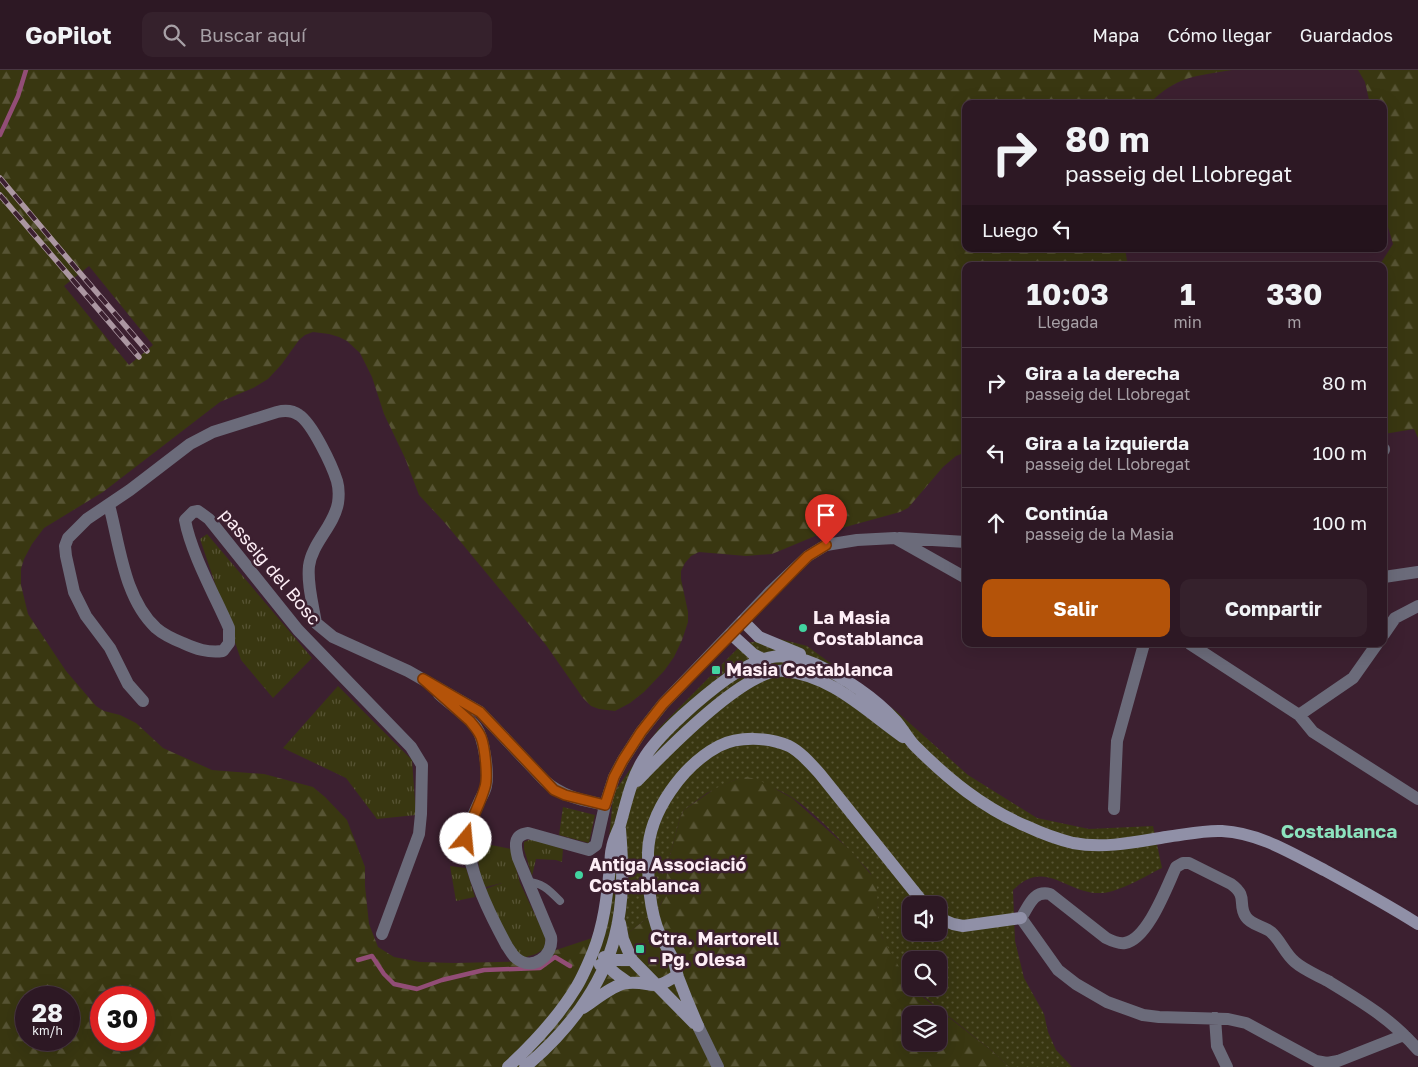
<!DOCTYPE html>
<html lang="es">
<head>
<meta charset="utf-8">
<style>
  body { margin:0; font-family:"Golos Text",sans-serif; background:#35212c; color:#f1f3f6; height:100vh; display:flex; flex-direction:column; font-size:19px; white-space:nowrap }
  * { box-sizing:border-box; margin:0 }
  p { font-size:16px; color:#a7a0a6 }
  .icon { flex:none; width:28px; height:28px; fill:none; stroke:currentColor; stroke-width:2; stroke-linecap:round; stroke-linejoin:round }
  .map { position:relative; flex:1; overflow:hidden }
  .side { position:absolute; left:962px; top:192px; width:425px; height:385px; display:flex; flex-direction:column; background:#2d1824; border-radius:10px; box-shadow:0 5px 20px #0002,0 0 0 1px #483741 }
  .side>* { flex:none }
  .top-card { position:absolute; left:962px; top:30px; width:425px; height:152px; border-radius:10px; box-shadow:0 5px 20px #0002,0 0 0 1px #483741; background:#2d1824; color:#f1f3f6; overflow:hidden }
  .controls { position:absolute; left:902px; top:826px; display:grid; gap:10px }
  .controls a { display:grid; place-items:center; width:45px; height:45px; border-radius:10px; background:#2d1824; box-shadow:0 5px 20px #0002,0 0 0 1px #483741; font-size:25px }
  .speed { position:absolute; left:15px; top:916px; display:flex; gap:10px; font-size:25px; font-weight:700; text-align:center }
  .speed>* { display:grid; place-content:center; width:65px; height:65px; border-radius:50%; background:#2d1824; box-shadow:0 5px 20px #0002,0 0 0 1px #483741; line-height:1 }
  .speed small { font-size:12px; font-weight:400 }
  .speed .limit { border:8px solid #d22; background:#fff; color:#111 }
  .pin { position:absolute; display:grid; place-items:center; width:42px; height:42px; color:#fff; margin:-51px -21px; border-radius:50% 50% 50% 0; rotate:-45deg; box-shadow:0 0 5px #0007 }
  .pin .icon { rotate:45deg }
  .me { position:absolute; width:55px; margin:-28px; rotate:17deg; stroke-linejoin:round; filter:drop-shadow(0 0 4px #0008) }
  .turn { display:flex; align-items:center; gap:18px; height:105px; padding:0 20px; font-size:22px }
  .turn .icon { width:65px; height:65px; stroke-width:2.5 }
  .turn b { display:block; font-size:35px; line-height:42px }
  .then { display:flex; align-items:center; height:48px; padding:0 20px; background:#0003; gap:10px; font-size:19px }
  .eta { display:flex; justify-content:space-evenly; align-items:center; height:85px; text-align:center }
  .eta b { font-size:30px; font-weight:700; line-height:35px }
  .cta { display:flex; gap:10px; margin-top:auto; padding:10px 20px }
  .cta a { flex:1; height:58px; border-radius:10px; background:#b45309; color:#fff; font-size:20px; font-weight:700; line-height:58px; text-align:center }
  .cta a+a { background:#35212c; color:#f1f3f6 }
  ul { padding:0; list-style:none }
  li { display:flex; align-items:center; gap:15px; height:70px; padding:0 20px; border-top:1px solid #483741 }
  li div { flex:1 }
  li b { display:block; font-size:19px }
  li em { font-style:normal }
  header { display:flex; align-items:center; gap:30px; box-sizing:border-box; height:70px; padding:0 25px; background:#2d1824; border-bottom:1px solid #483741 }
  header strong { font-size:24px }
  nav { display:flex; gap:28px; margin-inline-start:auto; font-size:18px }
  .search { width:350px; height:45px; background:#35212c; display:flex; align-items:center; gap:12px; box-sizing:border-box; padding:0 18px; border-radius:10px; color:#a7a0a6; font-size:19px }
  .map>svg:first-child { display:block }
  .grass { fill:url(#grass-dots); fill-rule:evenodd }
  .forest { fill:url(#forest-firs); fill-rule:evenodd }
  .park { fill:url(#park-tufts) }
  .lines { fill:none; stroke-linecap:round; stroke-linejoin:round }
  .stream { stroke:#924d76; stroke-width:4.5 }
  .service { stroke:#6b6b7a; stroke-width:8 }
  .minor { stroke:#6b6b7a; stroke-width:12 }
  .secondary { stroke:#9090a7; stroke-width:12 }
  .rail-casing { stroke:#ab96a1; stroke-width:5.5 }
  .rail { stroke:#3c2030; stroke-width:4; stroke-dasharray:11; stroke-linecap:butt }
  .route-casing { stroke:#753606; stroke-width:12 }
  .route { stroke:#b45309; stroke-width:9 }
  .poi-dot { fill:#42d4a0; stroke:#3c2030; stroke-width:2 }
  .labels { text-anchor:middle; stroke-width:5; stroke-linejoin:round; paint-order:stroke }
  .street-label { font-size:18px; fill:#fdedf5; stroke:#3c2030 }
  .poi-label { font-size:18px; font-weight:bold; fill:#fdedf5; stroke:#3c2030; text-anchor:start }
  .neighbourhood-label { font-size:19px; font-weight:bold; fill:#8ce3be; stroke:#3c2030 }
</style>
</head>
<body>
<header>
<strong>GoPilot</strong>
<div class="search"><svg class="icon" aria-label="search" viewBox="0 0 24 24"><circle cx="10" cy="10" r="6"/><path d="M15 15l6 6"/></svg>Buscar aquí</div>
<nav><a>Mapa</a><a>Cómo llegar</a><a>Guardados</a></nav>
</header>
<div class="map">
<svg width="1418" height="997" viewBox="0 0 1418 997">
  <defs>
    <pattern id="grass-dots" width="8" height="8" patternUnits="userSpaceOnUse" patternTransform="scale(1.25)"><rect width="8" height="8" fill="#393711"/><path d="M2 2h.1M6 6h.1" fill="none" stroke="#575434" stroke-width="1.8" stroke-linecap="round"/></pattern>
    <pattern id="forest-firs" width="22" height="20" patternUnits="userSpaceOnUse" patternTransform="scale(1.25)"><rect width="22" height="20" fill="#393711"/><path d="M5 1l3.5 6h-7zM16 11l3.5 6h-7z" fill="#575434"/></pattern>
    <pattern id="park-tufts" width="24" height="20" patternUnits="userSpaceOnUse" patternTransform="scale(1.25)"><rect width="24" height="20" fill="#393711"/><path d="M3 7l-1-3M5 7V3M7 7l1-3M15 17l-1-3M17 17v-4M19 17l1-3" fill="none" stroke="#575434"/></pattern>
  </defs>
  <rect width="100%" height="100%" fill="#3c2030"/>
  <path class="grass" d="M780,569l27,7 89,65 72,64 69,43 52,11 64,-3 9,42c-17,8 -42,24 -60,25 -36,2 -56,-36 -89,-3l2,51 9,37 20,36 4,18 8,18 16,17h-63l-18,-17 -78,-62h26v-28h-28v25c-12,-17 -27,-37 -32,-58 -4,-19 2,-38 -10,-56 -23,-24 -55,-62 -83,-77 -13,-8 -35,-11 -49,-15l-30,14 -23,17 -4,8 -12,45 -3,30 -7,17 -30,23 -36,5 12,-45 9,-97 4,-8 42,-60 84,-85zM911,835h28v27h-28z
    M563,737l32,8 -6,28 -30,-8z"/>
  <path class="forest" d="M0,0h1232c-36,6 -56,6 -83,34h-183v145h159l3,17h-162v186l-10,4 -13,11 -35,41 -8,4 -80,22 -48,20 -26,2 -47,-4 -8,4 -6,7 -4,8v8l7,33v10l-6,18 -8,17 -10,14 -20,21 -14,11 -15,8 -16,-2 -8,-3 -8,-8 -37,-53 -101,-122 -26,-28 -14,-37 -21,-44 -12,-37 -12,-24 -13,-12 -8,-4 -10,-3 -16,-2 -8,3 -6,5 -18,25 -13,14 -15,9 -33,14 -117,90 -59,36 -12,16 -8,15 -3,10v16l7,29 38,57 30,35 8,5 16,4 16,8 27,25 49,22 52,4 49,13 12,10 22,23 18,47v19l4,38 9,23 16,10 26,5 34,1 84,-2 18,-11 36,-12 36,-5 30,-23 4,-9 4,-17 2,-21 12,-45 4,-8 30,-21 23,-10 9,-2 11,2 35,19 58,52 24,28 3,10 1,28 4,21 29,51 80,62 18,17h-1009zM89,196l64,79 -24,20 -65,-79zM26,928h43v42h-43zM101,928h43v42h-43zM911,945h28v27h-28z
    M1358,0h60v368l-4,-9 -30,5v-168h-5l14,-22 -5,-17 -4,-3v-120h-14l-5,-22z"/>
  <path class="park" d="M207,464l105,124 -39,40 -32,-38 -41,-121z
    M338,616l74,74 4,55 -39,4 -31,-41 -63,-30z
    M531,769l32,10 -1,13 -6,-2 -20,-1 -4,17 -8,-27v-7z
    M486,774l25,5 9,34 26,55 -2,11 -8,5 -13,4 -10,-8 -31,-60 20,-7 -20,5 -6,-43z
    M450,796l16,2 9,29 -19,4z"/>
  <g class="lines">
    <path class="stream" d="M0,65l18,-39 8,-26
      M358,890l14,-4 12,18 10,10 23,5 25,-9 42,-10 56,-2 15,-11 15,9"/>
    <path class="service" d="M527,812c15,0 23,9 33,19"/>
    <path class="minor" d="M1384,380v-1
      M109,435c11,41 15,93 47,123 8,7 17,11 27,15 13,6 25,10 40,8l6,-8v-15c-14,-32 -38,-75 -44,-108l8,-8 5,-1 11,8 89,111 113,117 11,18 -1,49 -2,20 -37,100
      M899,468l67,4
      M1384,507l34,-5
      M1384,564l11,-16 23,-12
      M1190,574l109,71 14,17 105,67
      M439,624c12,11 27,21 37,33 8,11 13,46 10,59 -1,5 -4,10 -6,14 -5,12 -14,27 -13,40 3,35 23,75 40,106 3,4 5,9 9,12 16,14 38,-2 35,-21l-33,-79c-3,-12 -5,-23 10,-25l61,17 7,-5 9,-40
      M143,631l-15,-17 -18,-36 -24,-32 -12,-24 -8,-36 -1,-10 3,-8 19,-19 43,-29 60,-46 23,-12 64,-20c8,-2 15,-2 22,3 13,8 33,50 38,66 2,7 2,15 1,22 -4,23 -26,40 -29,63 -2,18 4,39 7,57l17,14 75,34 72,41 65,69c18,16 38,19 60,24l9,-28 9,-17 18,-28 22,-28 108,-113 37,-35 18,-11 31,-5 38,-2 71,40
      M1299,645l54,-37 24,-34
      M1114,739l3,-68 27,-97
      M1215,948l2,28 10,21
      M698,956l20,41
      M1404,965l-66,26 -11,2 -11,-2 -70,-38 -18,-4 -69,-2 -16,-2 -36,-13 -31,-18 -18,-14 -37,-52c8,-12 12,-28 29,-24l56,44c6,3 13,6 19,5 23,-4 42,-57 51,-76l7,-4h6l42,21c18,13 6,20 15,33 5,8 18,9 25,15 10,9 14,22 24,30 9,8 22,13 33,19 33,20 65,39 90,69"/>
    <path class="secondary" d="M743,551l16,16 41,17
      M731,564l22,20 13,7
      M637,711c26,-27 109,-114 147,-110 47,4 82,40 119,66
      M939,848l14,6 10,2 58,-8
      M620,853l3,16 9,21 62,63
      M604,887c3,12 14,18 23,25
      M600,895l14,-5h18
      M583,938c11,-7 32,-25 45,-25 25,-2 24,10 49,-8
      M698,956c-7,-16 -14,-33 -20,-49 -2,-6 -3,-13 -5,-18 -4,-8 -9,-16 -13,-24 -11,-25 -12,-55 -12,-82 1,-41 35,-88 71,-107 20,-10 49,-9 70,0 12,6 22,18 31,28l105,131
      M508,997c26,-24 51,-51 69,-81 6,-10 11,-22 16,-34 11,-27 14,-56 17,-85 1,-6 0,-13 2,-19 1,-8 5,-15 8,-23 6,-21 11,-46 23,-65 15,-26 60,-64 85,-82 30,-20 51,-30 87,-14 29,13 60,34 81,57 7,8 12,18 19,25 33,33 68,62 111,80 15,7 31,13 47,17 31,6 63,-1 93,-6 18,-2 37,-7 56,-6 38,2 71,23 104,40 31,17 62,34 92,53
      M525,997c40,-33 77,-79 90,-131 9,-35 8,-71 5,-107"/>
    <defs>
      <path id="rail" d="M0,108l80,95 67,78
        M0,125l139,162"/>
    </defs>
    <use href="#rail" class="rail-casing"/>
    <use href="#rail" class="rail"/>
  </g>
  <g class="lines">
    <defs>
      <path id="route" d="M466,769c4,-19 14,-34 19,-52 3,-10 0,-40 -4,-50 -3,-7 -7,-11 -11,-16l-47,-42 57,33 74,78 11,5 40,10 9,-28 9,-17 18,-28 22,-28 133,-136 12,-12 18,-11"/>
    </defs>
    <use href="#route" class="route-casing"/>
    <use href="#route" class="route"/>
  </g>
  <g class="poi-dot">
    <circle cx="803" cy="558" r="5"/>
    <rect x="711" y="595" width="10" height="10" rx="2.5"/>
    <circle cx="579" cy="805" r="5"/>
    <rect x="635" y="874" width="10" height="10" rx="2.5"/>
  </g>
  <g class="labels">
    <g class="street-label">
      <text transform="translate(270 497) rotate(50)" y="6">passeig del Bosc</text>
    </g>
    <g class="poi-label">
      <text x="813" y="554">La Masia<tspan x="813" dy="21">Costablanca</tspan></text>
      <text x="726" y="606">Masia Costablanca</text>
      <text x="589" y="801">Antiga Associació<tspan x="589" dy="21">Costablanca</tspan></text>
      <text x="650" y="875">Ctra. Martorell<tspan x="650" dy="21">- Pg. Olesa</tspan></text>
    </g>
    <g class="neighbourhood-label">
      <text x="1339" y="768">Costablanca</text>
    </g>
  </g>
</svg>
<div class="controls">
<a><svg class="icon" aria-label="sound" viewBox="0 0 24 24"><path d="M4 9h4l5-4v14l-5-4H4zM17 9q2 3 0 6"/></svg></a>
<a><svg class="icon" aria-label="search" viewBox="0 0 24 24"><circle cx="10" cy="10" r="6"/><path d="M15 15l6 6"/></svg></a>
<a><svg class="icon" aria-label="layers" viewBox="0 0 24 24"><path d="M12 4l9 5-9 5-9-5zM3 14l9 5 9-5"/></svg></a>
</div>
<div class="speed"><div>28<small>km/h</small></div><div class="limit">30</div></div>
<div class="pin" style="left:826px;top:475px;background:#d93025"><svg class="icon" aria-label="arrive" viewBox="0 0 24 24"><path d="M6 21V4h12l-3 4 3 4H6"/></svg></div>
<svg class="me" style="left:466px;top:769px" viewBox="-20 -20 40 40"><circle r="19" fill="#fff"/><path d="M0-13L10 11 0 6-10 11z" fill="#b45309"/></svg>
<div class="top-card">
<div class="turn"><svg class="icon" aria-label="right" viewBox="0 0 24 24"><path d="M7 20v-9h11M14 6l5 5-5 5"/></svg><div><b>80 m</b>passeig del Llobregat</div></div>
<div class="then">Luego<svg class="icon" aria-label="left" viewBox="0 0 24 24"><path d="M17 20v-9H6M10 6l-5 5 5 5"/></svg></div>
</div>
<section class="side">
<div class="eta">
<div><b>10:03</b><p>Llegada</p></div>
<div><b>1</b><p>min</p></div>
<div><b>330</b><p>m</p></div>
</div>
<ul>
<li><svg class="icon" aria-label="right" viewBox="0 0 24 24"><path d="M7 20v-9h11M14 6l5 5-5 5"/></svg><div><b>Gira a la derecha</b><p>passeig del Llobregat</p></div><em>80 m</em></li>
<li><svg class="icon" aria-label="left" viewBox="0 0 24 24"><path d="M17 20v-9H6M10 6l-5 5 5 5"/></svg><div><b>Gira a la izquierda</b><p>passeig del Llobregat</p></div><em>100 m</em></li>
<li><svg class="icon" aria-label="ahead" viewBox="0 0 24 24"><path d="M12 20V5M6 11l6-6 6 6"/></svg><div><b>Continúa</b><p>passeig de la Masia</p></div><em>100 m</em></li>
</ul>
<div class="cta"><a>Salir</a><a>Compartir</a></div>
</section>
</div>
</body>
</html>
